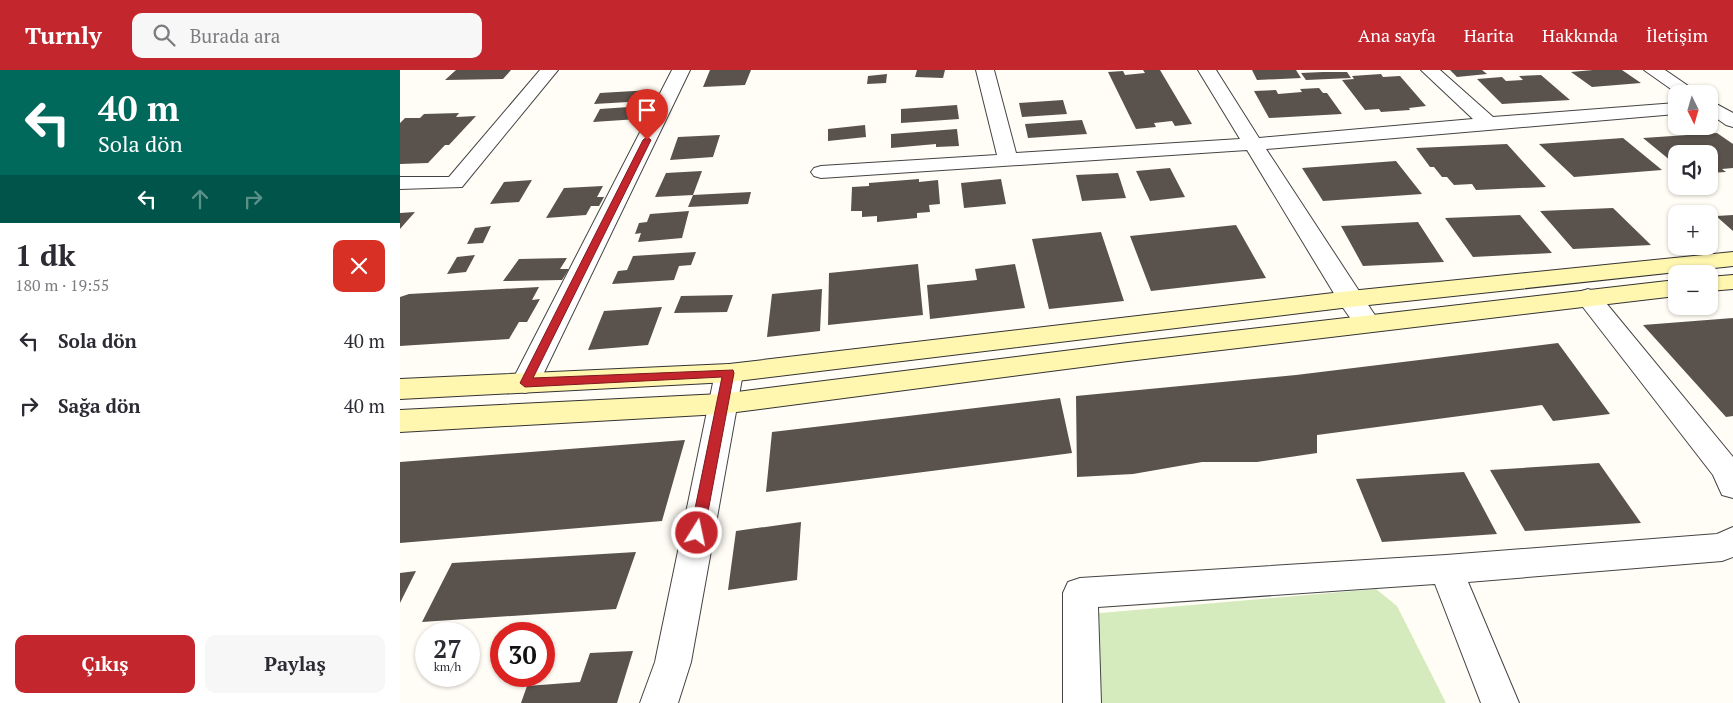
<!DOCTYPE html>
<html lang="tr">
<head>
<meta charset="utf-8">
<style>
  body { margin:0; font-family:"PT Serif",serif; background:#f7f7f7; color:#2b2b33; height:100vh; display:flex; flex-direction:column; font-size:19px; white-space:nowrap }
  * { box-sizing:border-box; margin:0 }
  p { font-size:16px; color:#7c7c81 }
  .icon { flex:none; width:28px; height:28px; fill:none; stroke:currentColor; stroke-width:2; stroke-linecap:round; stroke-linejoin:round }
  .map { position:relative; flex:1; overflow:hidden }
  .drawer { display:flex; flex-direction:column; background:#fff; width:400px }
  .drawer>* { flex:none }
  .hud { background:#00695c; color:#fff; overflow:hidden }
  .needle { width:32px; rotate:175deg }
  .tools { position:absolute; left:1268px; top:15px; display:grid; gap:10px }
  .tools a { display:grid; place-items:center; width:50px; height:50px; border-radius:10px; background:#fff; box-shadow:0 1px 4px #0004; font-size:25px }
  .speed { position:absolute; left:15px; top:552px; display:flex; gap:10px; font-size:25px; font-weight:700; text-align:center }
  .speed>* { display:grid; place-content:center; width:65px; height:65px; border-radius:50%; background:#fff; box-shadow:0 1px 4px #0004; line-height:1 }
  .speed small { font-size:12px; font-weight:400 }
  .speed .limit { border:8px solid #d22; background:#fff; color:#111 }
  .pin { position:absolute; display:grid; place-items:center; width:42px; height:42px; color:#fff; margin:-51px -21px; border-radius:50% 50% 50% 0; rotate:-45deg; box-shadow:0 0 5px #0007 }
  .pin .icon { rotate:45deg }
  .me { position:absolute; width:55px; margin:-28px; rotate:10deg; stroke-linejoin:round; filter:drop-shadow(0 0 4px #0008) }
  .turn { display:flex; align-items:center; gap:18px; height:105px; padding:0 15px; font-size:22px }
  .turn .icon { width:65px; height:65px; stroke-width:2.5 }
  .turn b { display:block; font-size:35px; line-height:42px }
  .lanes { display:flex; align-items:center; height:48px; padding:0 15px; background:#0003; justify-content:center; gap:25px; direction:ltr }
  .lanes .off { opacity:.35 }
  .round { display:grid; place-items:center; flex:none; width:52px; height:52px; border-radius:10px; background:#f7f7f7 }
  .summary { display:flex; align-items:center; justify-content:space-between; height:85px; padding:0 15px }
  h1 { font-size:30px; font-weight:600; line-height:38px }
  .cta { display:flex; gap:10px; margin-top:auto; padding:10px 15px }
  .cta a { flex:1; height:58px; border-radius:10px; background:#c4262e; color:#fff; font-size:20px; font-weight:600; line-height:58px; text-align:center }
  .cta a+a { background:#f7f7f7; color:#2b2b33 }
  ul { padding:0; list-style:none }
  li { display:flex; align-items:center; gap:15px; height:65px; padding:0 15px }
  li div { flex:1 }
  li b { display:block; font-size:19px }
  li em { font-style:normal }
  header { display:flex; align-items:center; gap:30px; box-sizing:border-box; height:70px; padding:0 25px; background:#c4262e; color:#fff }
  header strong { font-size:24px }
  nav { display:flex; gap:28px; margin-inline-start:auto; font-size:18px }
  .search { width:350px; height:45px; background:#f7f7f7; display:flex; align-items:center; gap:12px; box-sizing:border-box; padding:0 18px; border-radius:10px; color:#7c7c81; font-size:19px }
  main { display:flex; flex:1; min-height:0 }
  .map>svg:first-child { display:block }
  .green { fill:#d5ebbd }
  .building { fill:#5a524d }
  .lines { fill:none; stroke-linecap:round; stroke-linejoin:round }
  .street-casing { stroke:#444; stroke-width:2 }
  .secondary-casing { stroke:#333; stroke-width:2 }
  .street { fill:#fff; fill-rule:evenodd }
  .secondary { fill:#fff6b0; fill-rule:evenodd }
  .route { fill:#c4262e; stroke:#7f191e }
</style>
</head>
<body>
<header>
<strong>Turnly</strong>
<div class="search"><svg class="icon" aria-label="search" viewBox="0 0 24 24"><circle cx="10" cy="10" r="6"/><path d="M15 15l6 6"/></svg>Burada ara</div>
<nav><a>Ana sayfa</a><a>Harita</a><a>Hakkında</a><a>İletişim</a></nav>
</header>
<main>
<section class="drawer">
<div class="hud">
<div class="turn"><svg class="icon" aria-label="left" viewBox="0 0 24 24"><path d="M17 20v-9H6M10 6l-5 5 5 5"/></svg><div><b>40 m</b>Sola dön</div></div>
<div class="lanes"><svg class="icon" aria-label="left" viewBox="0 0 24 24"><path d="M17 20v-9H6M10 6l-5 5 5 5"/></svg><svg class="icon off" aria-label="ahead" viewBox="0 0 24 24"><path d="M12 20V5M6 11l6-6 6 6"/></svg><svg class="icon off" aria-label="right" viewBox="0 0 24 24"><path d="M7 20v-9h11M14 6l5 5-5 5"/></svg></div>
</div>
<div class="summary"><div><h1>1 dk</h1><p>180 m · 19:55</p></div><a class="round" style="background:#d93025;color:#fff"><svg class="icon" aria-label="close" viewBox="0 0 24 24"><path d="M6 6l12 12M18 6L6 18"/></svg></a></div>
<ul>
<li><svg class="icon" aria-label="left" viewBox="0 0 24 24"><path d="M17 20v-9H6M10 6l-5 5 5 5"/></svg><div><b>Sola dön</b></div><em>40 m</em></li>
<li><svg class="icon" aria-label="right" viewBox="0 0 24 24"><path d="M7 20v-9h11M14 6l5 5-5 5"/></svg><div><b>Sağa dön</b></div><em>40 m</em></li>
</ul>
<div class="cta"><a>Çıkış</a><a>Paylaş</a></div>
</section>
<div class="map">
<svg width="1333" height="633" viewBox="0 0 1333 633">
  <rect width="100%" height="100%" fill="#fffdf5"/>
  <path class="green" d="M976,519l21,17 49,97h-375l7,-88z"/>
  <path class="building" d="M56,0h55l-8,9 -58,1z
    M310,0h41l-6,15 -42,2z
    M517,0h28l-2,8 -28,-1z
    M743,0h17l32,54 -17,2 -3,-5 -18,2 2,4 -20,2 -28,-57 15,-1 2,4 20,-2z
    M852,0h44l5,8 -44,2z
    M1050,0h32l5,4 -30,3z
    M1193,0h29l19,13 -49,4 -21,-15z
    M923,2h24l4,6 -45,2 -5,-7z
    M487,4l-1,9 -19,1 1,-8z
    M981,4l2,3 17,-1 26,30 -17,2 1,2 -29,2 -2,-3 -14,1 -23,-30 12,-1 -2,-3z
    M1141,5l29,25 -68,4 -25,-25 25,-2 4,4 17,-1 -4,-4z
    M919,18l4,5h4l15,21 -73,4 -15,-27 22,-1 2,4 24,-2 -2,-3z
    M251,20l-5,11 -52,3 6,-11z
    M663,30l4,14 -45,3 -3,-14z
    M557,35l2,14 -58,4v-14z
    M243,36l-5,13 -45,3 7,-13z
    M59,43l-3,4 20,-1 -27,29h-4l-17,18 -28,1v-41l5,-5h15l4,-4z
    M682,50l5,14 -59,4 -3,-14z
    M465,55l1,12 -38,4v-12z
    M557,59l2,17 -23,1v-3l-45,4v-14z
    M1317,63l16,11v24l-11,1 4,3 -17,1v-19h-33v11l-33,-27z
    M320,65l-7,22 -43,3 8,-23z
    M1223,68l39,32 -88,7 -35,-33z
    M1107,74l39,43 -70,3 -4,-6 -18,1 -7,-8h-5l-8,-10h-4l-14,-19z
    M996,91l26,33 -99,7 -21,-33z
    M770,98l15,29 -35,4 -14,-30z
    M302,101l-9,24 -38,2 11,-24z
    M718,103l8,25 -44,3 -6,-26z
    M519,109v3l19,-2 2,24 -11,1 1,7 -13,1v5l-40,4v-6l-15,1v-6h-11l1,-24 17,-1v-3z
    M601,109l5,25 -42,4 -3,-25z
    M132,110l-13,22 -29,2 14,-22z
    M203,116l-6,11h7l-5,9h-8l-5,9 -40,3 18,-30z
    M351,122l-3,12 -60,3 5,-12z
    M1213,138l38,37 -78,4 -33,-38z
    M289,141l-7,27 -44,4 3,-9 -6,1 4,-11 8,-1 3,-8z
    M15,142l-15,17v-16z
    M1120,145l32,38 -79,4 -28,-39z
    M1333,145v16l-17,-15z
    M1018,152l26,40 -81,4 -22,-40z
    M836,155l30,53 -115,13 -21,-55z
    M91,156l-8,17 -16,1 8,-16z
    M701,162l23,69 -75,8 -17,-70z
    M296,182l-5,13 -12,1 -5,14 -62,4 6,-13 9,-1 6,-14z
    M75,185l-9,17 -19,2 10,-17z
    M167,188l-7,11h9l-7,11 -59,1 16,-22z
    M518,194l5,51 -95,10 1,-52z
    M615,194l10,44 -95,11 -3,-34 50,-5 -2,-11z
    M139,217l-7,13 8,-1 -13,23h-8l-10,17 -109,7v-49l9,-3z
    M422,219l-2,42 -53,6 5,-43z
    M333,225l-6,17 -53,1 7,-17z
    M262,237l-14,38 -60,5 16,-39z
    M1333,248v98l-7,1 -83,-92z
    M1158,273l52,71 -57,7 -11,-16 -225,30v18l-60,9h-55l-69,12 -56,3 -1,-81 220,-21z
    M660,328l12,55 -306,39 6,-60z
    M285,370l-23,81 -262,22v-81z
    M1199,393l42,60 -116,8 -35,-61z
    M1064,402l33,62 -115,8 -26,-63z
    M401,452l-4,58 -69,10 8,-59z
    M236,482l-20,57 -194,13 30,-59z
    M16,501l-16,32v-30z
    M233,581l-16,52h-96l6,-17 53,-4 10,-29z"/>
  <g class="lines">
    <defs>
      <path id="street" d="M140,0h18l-96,117 -62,2v-12h49z
        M272,0h18l-151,313 -4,7 -10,3 -10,-3 -4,-7z
        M576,0h18l22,83 224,-14 -42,-69h18l43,68 214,-19 -52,-49h19l53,47 183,-14v11l-410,35 114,174 -4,6 -9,2 -9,-2 -17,-24 -94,-155 -426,28 -7,-2 -3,-4 3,-4 7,-2 176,-11z
        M1244,0h21l35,24h-22z
        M1309,30l24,13v14l-7,-2 -17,-12z
        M1188,219l9,3 136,165v41l-11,-3 -9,-20 -134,-173 -3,-5 3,-5z
        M329,294l10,2 4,7 -52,289 -13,41h-38l15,-41 60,-289 4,-7z
        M1333,457v30l-11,4 -254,21 51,121h-38l-46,-119 -337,23 3,96h-38v-110l5,-11 12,-4 366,-23 271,-21z"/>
      <path id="secondary" d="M1333,182v14l-383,41 -621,75 -329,17v-20l329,-15 621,-73z
        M1333,205v14l-24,2v-14z
        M1276,210v16l-548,65 -407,53 -321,18v-22l321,-16 407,-51z"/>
    </defs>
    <use href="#street" class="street-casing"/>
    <use href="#secondary" class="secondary-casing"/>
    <use href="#street" class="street"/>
    <use href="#secondary" class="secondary"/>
  </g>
  <path class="route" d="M247,67l4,3 -118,238 200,-8 1,3 -30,160 -2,4h-10l-2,-4 32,-156 -197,10 -5,-4 123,-243z"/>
</svg>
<div class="tools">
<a><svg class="needle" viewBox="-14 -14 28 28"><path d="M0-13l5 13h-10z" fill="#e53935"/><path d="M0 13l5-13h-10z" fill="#7c7c81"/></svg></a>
<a><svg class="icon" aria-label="sound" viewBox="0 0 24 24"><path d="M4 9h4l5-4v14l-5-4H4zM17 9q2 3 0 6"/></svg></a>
<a>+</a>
<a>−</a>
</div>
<div class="speed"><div>27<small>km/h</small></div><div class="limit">30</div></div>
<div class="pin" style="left:247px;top:70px;background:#d93025"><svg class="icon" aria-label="arrive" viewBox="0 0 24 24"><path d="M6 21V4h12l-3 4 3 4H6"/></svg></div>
<svg class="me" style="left:297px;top:463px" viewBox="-20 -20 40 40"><circle r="17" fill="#c4262e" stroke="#fff" stroke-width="3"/><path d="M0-11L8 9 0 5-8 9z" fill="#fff"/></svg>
</div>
</main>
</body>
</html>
